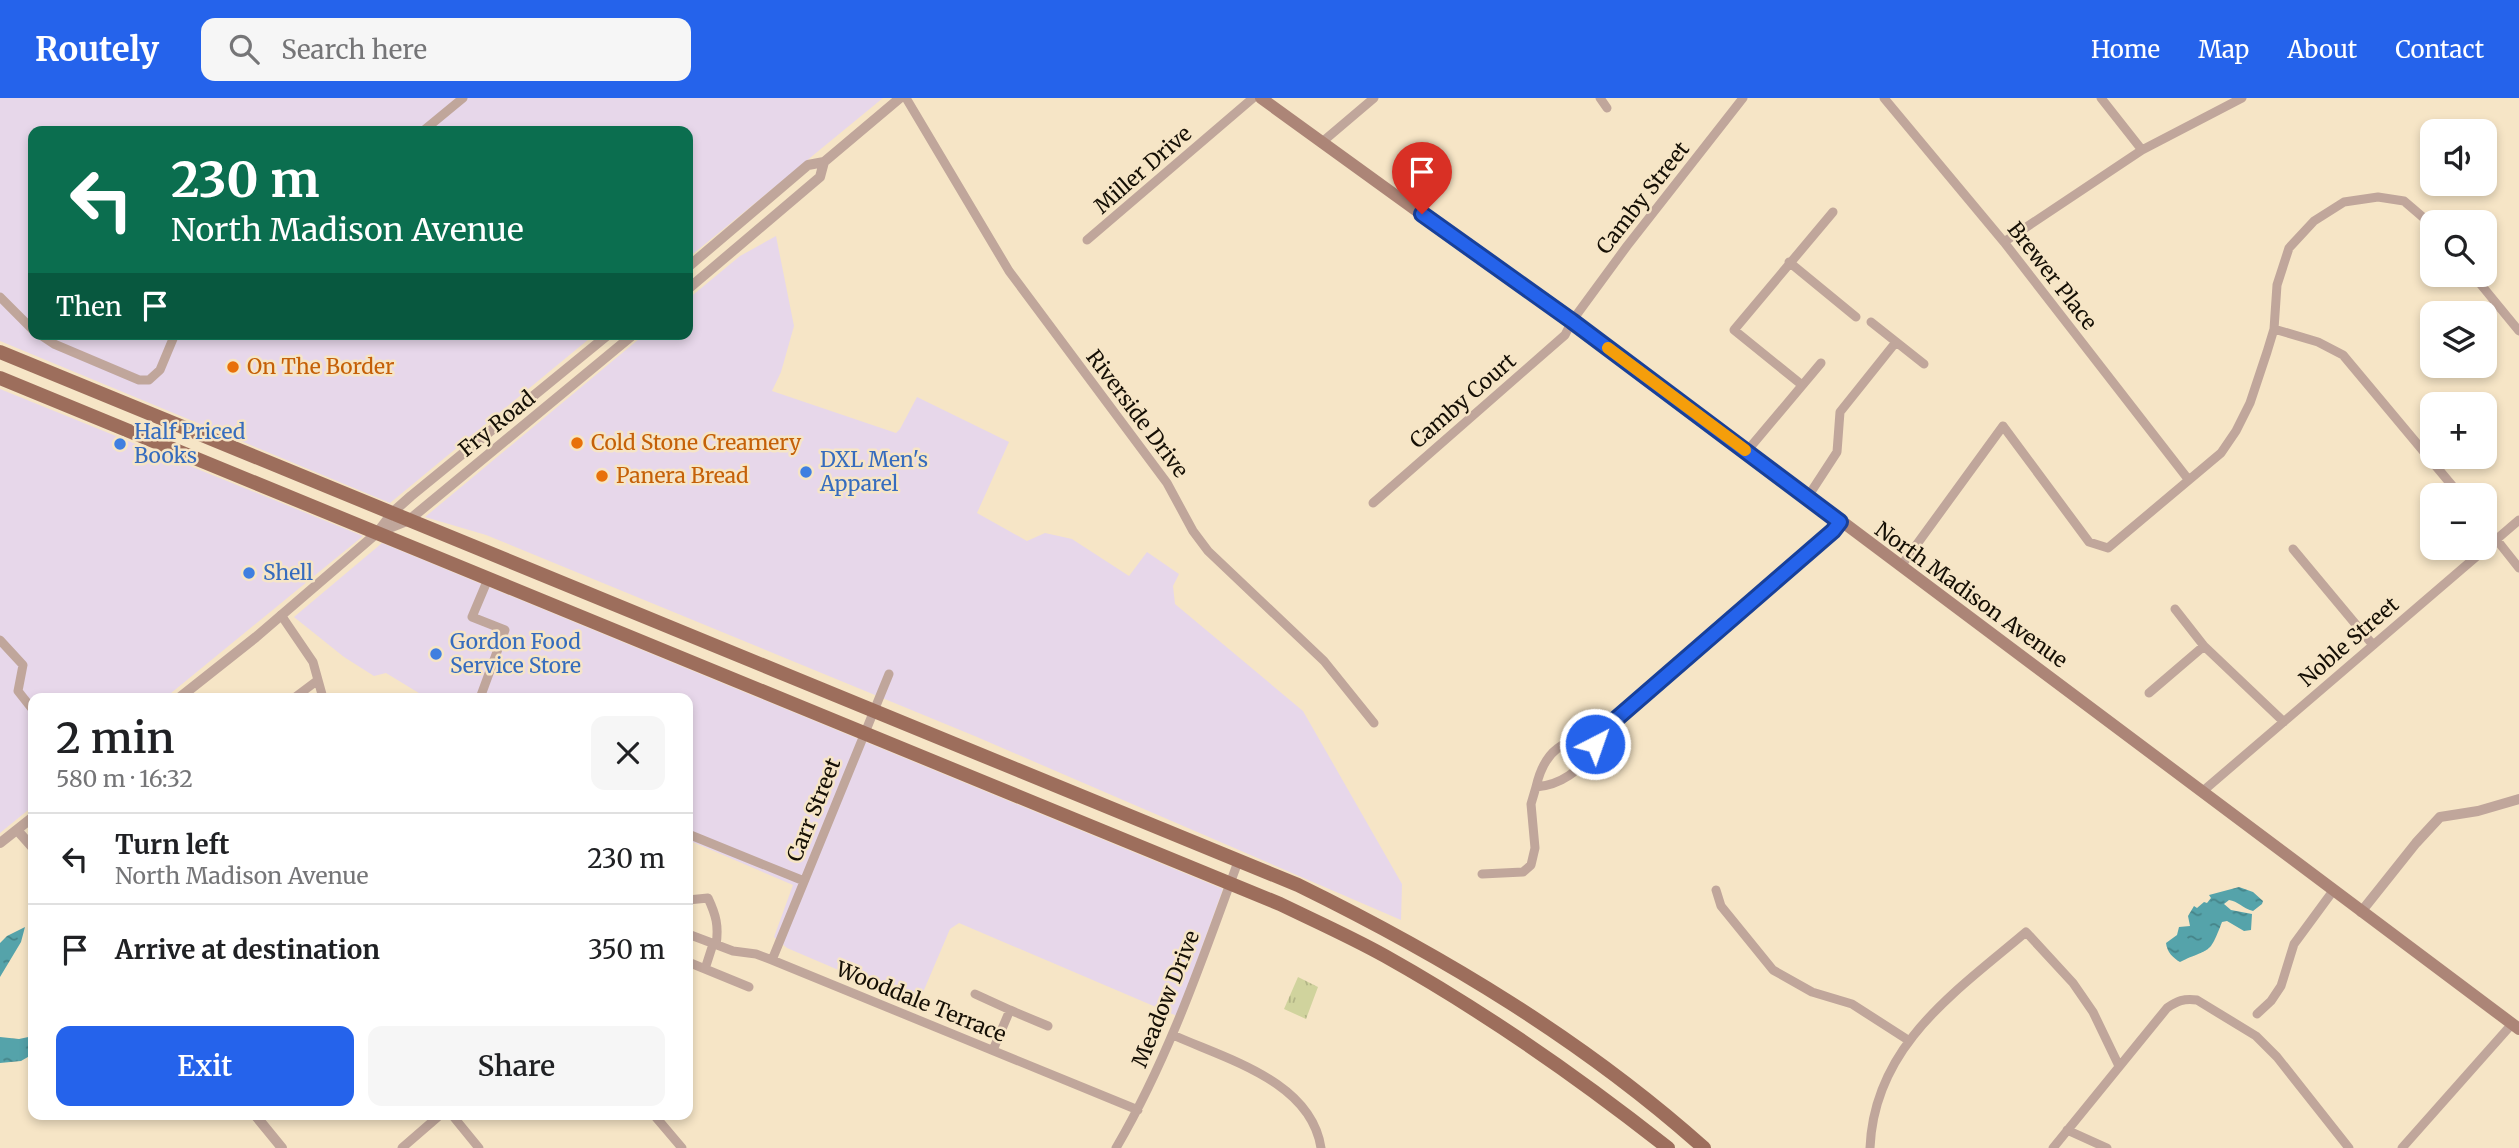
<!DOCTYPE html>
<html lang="en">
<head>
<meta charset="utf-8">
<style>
  body { margin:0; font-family:Merriweather,serif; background:#f6f6f6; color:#202124; height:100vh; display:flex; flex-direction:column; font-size:26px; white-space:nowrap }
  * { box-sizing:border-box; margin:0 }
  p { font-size:23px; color:#757577 }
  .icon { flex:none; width:38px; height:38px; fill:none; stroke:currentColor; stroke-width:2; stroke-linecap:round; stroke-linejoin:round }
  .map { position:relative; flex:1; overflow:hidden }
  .details { position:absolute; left:28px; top:595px; width:665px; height:427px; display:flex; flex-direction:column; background:#fff; border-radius:14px; box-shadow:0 4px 10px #0003 }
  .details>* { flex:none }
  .banner { position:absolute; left:28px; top:28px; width:665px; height:214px; border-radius:14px; box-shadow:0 4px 10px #0003; background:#0b6e4f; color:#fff; overflow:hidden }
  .fabs { position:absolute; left:2420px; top:21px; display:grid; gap:14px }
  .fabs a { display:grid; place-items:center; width:77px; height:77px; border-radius:14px; background:#fff; box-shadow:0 4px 10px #0003; font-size:35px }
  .pin { position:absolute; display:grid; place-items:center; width:60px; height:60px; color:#fff; margin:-72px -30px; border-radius:50% 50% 50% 0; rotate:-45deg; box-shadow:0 0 7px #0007 }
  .pin .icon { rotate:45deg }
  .me { position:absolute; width:77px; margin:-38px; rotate:41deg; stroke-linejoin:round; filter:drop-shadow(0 0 5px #0008) }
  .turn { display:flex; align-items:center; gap:24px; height:147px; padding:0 28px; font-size:32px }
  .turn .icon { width:91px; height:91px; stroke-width:2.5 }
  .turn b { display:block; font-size:49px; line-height:60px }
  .then { display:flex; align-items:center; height:66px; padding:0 28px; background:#0003; gap:14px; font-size:26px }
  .round { display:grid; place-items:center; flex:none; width:74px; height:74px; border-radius:14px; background:#f6f6f6 }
  .summary { display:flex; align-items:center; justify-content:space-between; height:119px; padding:0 28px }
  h1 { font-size:42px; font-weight:600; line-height:52px }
  .button { display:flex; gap:14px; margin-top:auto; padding:14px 28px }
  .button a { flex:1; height:80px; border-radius:14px; background:#2563eb; color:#fff; font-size:28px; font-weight:600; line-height:80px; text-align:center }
  .button a+a { background:#f6f6f6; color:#202124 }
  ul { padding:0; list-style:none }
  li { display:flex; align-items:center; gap:21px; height:91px; padding:0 28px; border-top:2px solid #e0e0e0 }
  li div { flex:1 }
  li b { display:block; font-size:26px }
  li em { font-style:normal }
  header { display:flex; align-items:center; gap:42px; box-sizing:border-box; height:98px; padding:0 35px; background:#2563eb; color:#fff }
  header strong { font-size:33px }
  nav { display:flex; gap:38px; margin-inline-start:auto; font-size:24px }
  .search { width:490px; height:63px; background:#f6f6f6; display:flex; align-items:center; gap:18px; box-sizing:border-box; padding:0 24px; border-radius:14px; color:#757577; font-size:26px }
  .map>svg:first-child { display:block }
  .commercial { fill:#e7d7ea }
  .park { fill:url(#park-tufts) }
  .water { fill:url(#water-ripples) }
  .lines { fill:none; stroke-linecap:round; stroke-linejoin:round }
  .minor { stroke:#c0a69b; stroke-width:9 }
  .tertiary { stroke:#c0a69b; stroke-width:10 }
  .secondary { stroke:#ac8577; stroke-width:12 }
  .primary { stroke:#9d6e5c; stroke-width:14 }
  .route-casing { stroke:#184099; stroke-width:18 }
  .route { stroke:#2563eb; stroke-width:12 }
  .slow { stroke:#f59e0b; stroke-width:12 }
  .food-dot { fill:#e8710a; stroke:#f6e5c6; stroke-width:2.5 }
  .shop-dot { fill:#3f7fe0; stroke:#f6e5c6; stroke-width:2.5 }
  .labels { text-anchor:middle; stroke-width:5; stroke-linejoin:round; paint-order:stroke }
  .street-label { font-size:21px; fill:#150f05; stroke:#f6e5c6 }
  .food-label { font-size:21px; fill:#c56008; stroke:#f6e5c6; text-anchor:start }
  .shop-label { font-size:21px; fill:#366cbe; stroke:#f6e5c6; text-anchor:start }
</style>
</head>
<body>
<header>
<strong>Routely</strong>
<div class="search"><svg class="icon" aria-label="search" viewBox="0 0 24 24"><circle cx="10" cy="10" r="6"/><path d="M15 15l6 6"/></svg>Search here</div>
<nav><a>Home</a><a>Map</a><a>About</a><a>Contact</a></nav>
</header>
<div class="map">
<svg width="2519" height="1050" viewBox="0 0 2519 1050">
  <defs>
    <pattern id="park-tufts" width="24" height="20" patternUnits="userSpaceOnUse" patternTransform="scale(1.75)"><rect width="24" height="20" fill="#d0d39d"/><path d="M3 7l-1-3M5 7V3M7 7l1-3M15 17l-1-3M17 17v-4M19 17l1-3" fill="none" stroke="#b2b486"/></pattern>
    <pattern id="water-ripples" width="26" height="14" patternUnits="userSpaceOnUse" patternTransform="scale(1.75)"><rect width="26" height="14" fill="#55a3aa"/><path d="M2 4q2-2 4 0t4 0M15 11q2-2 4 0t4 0" fill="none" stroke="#458388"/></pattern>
  </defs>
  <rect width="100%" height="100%" fill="#f6e5c6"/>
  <path class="commercial" d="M0,0h883l-195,160v-127h-655v203h562l-205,169 -390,-162z
    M776,138l18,90 -13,46 -9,19 124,42 4,-4 17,-32 92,45 -32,71 50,28 18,-8 27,6 57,37 18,-24 32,22 -6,12 2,18 128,107 99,173 -1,36 -424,-183 -491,-202 -61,-18 220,-183h43v-35l52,-43z
    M0,291l363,147 -198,162h-132v108l-33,27z
    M382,445l841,346 -46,127 -218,-93 -9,6 -32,75 -131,-56 -13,-11 19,-52 -105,-45v-142h-261l-41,-25 -12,3 -30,-19 -50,-40z"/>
  <path class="park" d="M1298,879l20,10 -12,32 -22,-10z"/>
  <path class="water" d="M2239,789l14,5 10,9 -1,3 -9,7c-11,-3 -15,-10 -24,-11l-5,4 7,6 21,4 -1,16 -7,1 -17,-10 -5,1c-13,34 -11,25 -42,40 -7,-4 -13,-10 -14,-19l11,-8 2,-8 11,-1 -2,-10 6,-10 3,2 7,-6 3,1 4,-5 -2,-3z
    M25,829l-4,15 -21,35v-34l7,-7z
    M33,938v18l-12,7 -21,2v-26l19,2z"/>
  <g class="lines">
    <path class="minor" d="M906,0l103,173 158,212 26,48 15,20 116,110 50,62
      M1600,0l7,10
      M1884,0l120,144 184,237
      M2101,0l41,52
      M423,33l40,-33
      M1321,45l53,-45
      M1087,142l166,-142
      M2004,144l138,-92 100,-52
      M1789,164l67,55
      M2473,177l46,56
      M0,199l33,33
      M1871,224l53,42
      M2274,231l44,13 25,13 117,140
      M39,236l15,10 85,36h10l11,-10 15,-36
      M1802,287l-68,-55 99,-118
      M1747,353l74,-88
      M1807,400l30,-46 3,-40 56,-70
      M1373,405l192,-168 7,-14 55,-75 116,-148
      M2485,427l34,43
      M2293,451l80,96
      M1901,468l102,-140 86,116 19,6 113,-95 15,-22 14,-28 17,-51 7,-23 3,-44 12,-37 25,-27 30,-19 34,-5 26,4 28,24
      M2175,511l29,37 80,76
      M281,517l32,47 10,36
      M0,542l23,25 -5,26 15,19
      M2149,595l55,-47
      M294,600l24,-18
      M480,600l25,-68 -33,-13 16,-38
      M1600,635l233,-202 7,-9
      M1600,635c-4,6 -5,11 -7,16 -12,22 -33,36 -57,38 9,-39 27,-46 64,-54z
      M2203,693l316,-271
      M688,736l116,47
      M1482,776l41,-2 8,-7 4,-17 -4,-44 5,-17
      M1716,792l5,16 52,64 39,22 40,12 56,36
      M688,802l20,-2c8,17 11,28 8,47
      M688,836l45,17 23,3 16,6 366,150
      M772,862l117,-286
      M688,864l61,25
      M705,871l8,-25
      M975,896l35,16
      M2257,916l14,-13 10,-15 13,-42 39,-53
      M1173,937c53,24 138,46 148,113
      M993,952l17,-40 38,16
      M452,1017l27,33
      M654,1017l28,33
      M2067,1032l40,18
      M402,1050l38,-33
      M1116,1050c53,-90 87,-191 123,-289
      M1870,1050c4,-102 85,-156 156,-216l47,51 20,29 26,54
      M2053,1050l114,-140c10,-7 17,-10 30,-8l59,36 21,21 72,91
      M2402,1050l110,-124"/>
    <path class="tertiary" d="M688,169l120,-102 16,-3 76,-64
      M688,191l132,-112 4,-15
      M379,434l30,-12 225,-186
      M179,600l77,-61 121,-104 16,-21 18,-16 198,-162
      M17,732l16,18
      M0,745l33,-26
      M2361,814l55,-69 24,-26 38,-6 41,-12
      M255,1017l27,33"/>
    <path class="secondary" d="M1261,0l467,338 791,593"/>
    <path class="primary" d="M0,254l1298,533c145,71 285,155 406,263
      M0,280l1280,526c35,17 71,33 105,52 100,56 193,121 283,192"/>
  </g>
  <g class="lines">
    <defs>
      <path id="route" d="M1422,116l150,107 268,201 -7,9 -233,202 -5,11"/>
    </defs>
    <use href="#route" class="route-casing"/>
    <use href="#route" class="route"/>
    <path class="slow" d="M1608,250l137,102"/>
  </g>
  <g class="food-dot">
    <circle cx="233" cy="269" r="7"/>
    <circle cx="577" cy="345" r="7"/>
    <circle cx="602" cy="378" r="7"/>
  </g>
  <g class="shop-dot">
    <circle cx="120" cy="346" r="7"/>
    <circle cx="806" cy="374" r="7"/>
    <circle cx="249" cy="475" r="7"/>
    <circle cx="436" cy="556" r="7"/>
  </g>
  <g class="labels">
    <g class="street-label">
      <text transform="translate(1143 72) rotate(-41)" y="7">Miller Drive</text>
      <text transform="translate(1643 100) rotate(-52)" y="7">Camby Street</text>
      <text transform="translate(2052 178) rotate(52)" y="7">Brewer Place</text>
      <text transform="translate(1463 303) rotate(-41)" y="7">Camby Court</text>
      <text transform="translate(1137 316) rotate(53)" y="7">Riverside Drive</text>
      <text transform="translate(497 326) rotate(-39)" y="7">Fry Road</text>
      <text transform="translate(1971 497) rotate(36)" y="7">North Madison Avenue</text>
      <text transform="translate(2349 544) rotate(-41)" y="7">Noble Street</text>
      <text transform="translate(814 712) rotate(-68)" y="7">Carr Street</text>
      <text transform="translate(1166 901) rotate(-68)" y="7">Meadow Drive</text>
      <text transform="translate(921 904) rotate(22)" y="7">Wooddale Terrace</text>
    </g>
    <g class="food-label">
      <text x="247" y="276">On The Border</text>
      <text x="591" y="352">Cold Stone Creamery</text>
      <text x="616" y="385">Panera Bread</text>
    </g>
    <g class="shop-label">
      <text x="134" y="341">Half Priced<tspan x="134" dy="24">Books</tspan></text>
      <text x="820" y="369">DXL Men's<tspan x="820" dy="24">Apparel</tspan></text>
      <text x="263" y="482">Shell</text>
      <text x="450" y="551">Gordon Food<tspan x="450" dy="24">Service Store</tspan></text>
    </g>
  </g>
</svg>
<div class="fabs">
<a><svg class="icon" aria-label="sound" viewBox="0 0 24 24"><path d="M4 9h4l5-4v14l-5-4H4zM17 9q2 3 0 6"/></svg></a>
<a><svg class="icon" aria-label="search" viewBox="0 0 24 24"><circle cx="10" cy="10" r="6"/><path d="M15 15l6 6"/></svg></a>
<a><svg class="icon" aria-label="layers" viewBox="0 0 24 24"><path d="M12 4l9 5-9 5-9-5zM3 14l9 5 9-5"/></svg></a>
<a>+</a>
<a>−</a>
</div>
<div class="pin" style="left:1422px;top:116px;background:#d93025"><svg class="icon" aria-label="arrive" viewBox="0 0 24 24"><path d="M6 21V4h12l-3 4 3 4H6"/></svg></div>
<svg class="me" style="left:1595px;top:646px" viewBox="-20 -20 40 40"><circle r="17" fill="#2563eb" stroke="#fff" stroke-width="3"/><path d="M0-11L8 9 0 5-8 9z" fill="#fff"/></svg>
<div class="banner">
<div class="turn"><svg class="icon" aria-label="left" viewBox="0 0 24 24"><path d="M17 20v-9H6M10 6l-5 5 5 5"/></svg><div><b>230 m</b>North Madison Avenue</div></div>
<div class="then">Then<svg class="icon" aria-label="arrive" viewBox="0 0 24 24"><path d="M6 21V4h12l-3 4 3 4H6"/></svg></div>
</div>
<section class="details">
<div class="summary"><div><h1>2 min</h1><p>580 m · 16:32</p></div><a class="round"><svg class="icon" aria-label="close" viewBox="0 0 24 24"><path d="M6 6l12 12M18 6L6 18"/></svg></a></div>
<ul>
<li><svg class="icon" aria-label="left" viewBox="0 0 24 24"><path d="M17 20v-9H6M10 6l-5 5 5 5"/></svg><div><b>Turn left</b><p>North Madison Avenue</p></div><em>230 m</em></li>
<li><svg class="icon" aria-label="arrive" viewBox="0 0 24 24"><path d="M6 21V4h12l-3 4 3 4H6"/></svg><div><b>Arrive at destination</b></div><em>350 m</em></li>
</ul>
<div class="button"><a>Exit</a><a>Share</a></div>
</section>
</div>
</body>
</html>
